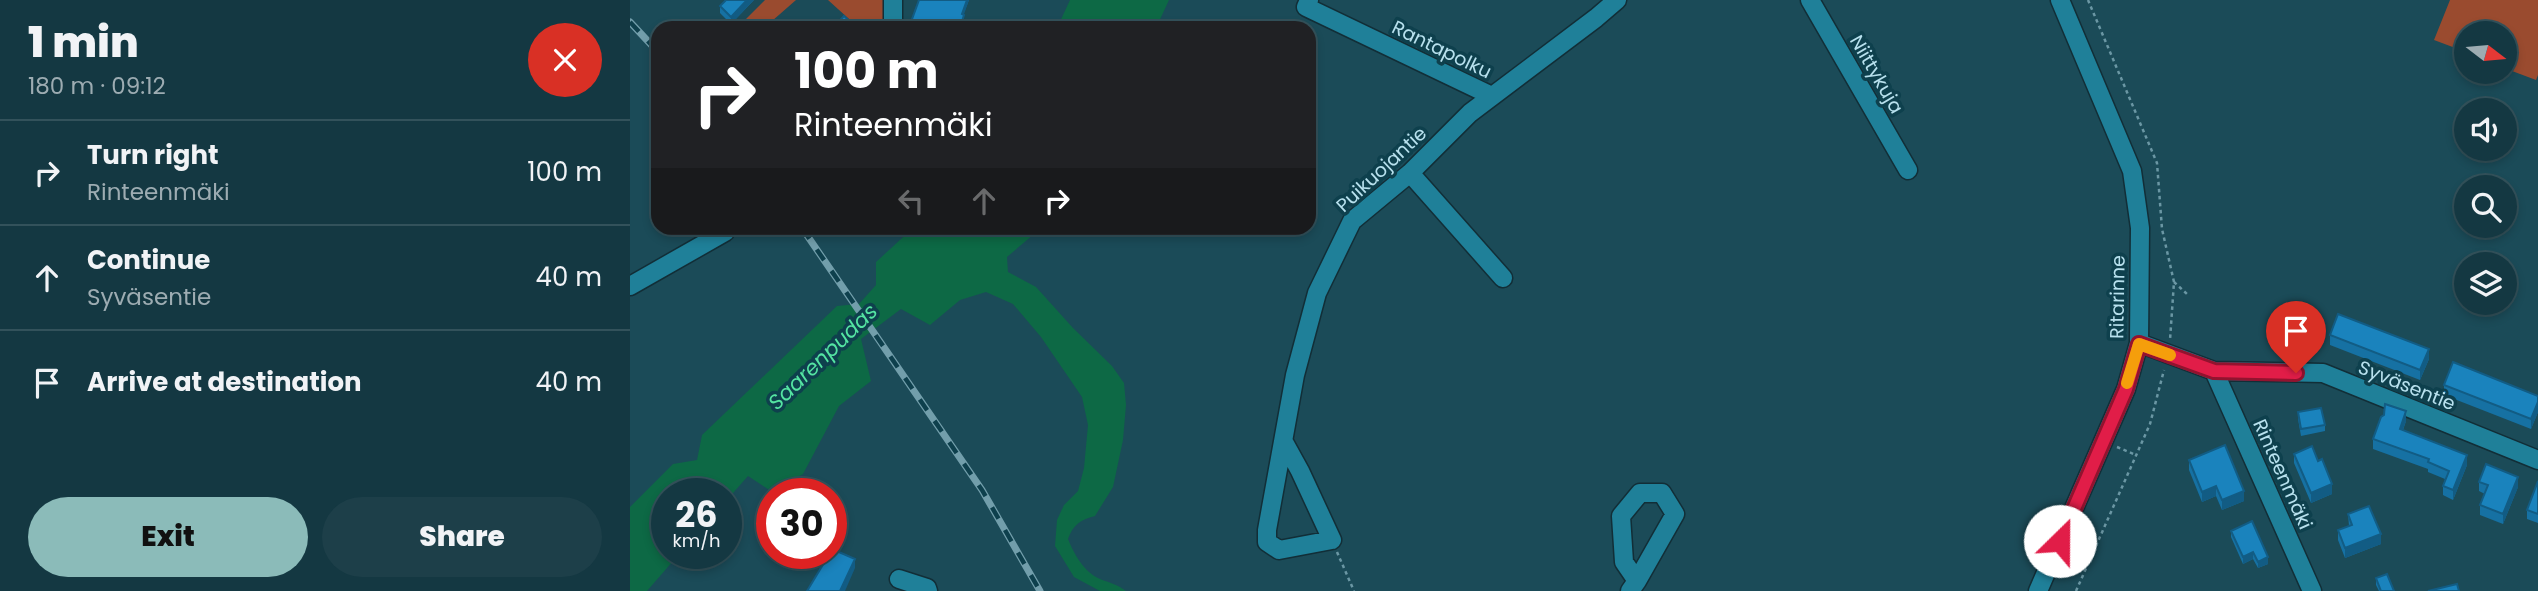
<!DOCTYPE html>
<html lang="en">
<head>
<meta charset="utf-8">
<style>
  body { margin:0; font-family:Poppins,sans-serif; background:#1d3f49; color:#f1f3f6; height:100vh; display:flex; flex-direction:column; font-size:26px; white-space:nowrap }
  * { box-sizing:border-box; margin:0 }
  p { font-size:23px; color:#9dacb2 }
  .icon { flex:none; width:38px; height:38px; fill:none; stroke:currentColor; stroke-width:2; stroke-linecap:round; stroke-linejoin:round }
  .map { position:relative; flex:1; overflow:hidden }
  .sheet { display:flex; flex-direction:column; background:#143842; width:630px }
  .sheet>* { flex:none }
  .top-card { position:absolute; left:21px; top:21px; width:665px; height:214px; border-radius:21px; box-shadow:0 4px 10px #0003,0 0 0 2px #33525b; background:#202124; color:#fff; overflow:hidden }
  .needle { width:46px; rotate:106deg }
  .tools { position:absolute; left:1824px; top:21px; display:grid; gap:14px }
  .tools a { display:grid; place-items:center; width:63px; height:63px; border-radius:50%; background:#143842; box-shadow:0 4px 10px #0003,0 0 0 2px #33525b; font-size:35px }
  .speed { position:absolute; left:21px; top:478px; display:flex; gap:14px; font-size:35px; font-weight:700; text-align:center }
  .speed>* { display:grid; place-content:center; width:91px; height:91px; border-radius:50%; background:#143842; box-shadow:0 4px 10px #0003,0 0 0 2px #33525b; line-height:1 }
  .speed small { font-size:18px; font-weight:400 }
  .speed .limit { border:10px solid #d22; background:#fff; color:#111 }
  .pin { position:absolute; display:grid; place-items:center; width:60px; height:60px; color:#fff; margin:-72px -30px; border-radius:50% 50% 50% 0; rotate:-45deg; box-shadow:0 0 7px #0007 }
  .pin .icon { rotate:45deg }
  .me { position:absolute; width:77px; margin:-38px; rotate:23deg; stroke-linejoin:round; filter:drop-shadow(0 0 5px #0008) }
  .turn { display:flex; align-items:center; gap:24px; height:147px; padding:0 28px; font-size:32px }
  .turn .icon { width:91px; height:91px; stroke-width:2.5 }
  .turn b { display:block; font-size:49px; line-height:60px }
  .lanes { display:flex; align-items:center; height:66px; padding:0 28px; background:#0003; justify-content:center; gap:35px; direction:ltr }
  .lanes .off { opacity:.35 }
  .round { display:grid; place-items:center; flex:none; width:74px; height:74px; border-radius:37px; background:#1d3f49 }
  .summary { display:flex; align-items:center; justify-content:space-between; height:119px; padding:0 28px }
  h1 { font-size:42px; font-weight:800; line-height:52px }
  .primary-button { display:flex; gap:14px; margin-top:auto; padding:14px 28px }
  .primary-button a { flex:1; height:80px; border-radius:42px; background:#8bbbb9; color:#111; font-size:28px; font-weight:800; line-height:80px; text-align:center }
  .primary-button a+a { background:#1d3f49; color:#f1f3f6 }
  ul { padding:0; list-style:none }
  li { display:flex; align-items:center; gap:21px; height:105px; padding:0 28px; border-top:2px solid #33525b }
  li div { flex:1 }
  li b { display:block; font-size:26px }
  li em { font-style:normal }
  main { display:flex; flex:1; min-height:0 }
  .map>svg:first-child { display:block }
  .green { fill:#9a4b2f }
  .water { fill:#0d6945 }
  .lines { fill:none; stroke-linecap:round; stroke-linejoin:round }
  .minor-casing { stroke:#122e37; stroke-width:21 }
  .path { stroke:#6b97a4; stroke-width:2.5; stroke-dasharray:3.5 3.5; stroke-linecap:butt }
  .minor { stroke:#1f8099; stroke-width:18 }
  .rail-casing { stroke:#729eab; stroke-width:7 }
  .rail { stroke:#0e404d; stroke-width:4.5; stroke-dasharray:13; stroke-linecap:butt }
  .wall { fill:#1671a3 }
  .shaded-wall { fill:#125c84 }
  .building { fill:#1a83bd; stroke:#125c84; stroke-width:2 }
  .route-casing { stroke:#92132f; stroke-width:18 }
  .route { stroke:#e11d48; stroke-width:12 }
  .slow { stroke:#f59e0b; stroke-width:12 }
  .labels { text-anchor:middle; stroke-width:7; stroke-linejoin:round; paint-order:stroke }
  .street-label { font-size:19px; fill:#b8e1ee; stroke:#0e404d }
  .water-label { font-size:21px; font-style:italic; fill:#54e4a2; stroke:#0e404d }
</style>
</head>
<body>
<main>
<section class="sheet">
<div class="summary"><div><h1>1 min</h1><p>180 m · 09:12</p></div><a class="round" style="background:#d93025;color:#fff"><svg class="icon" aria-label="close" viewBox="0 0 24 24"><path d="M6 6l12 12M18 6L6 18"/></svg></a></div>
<ul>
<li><svg class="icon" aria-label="right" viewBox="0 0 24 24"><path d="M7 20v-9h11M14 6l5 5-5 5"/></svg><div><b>Turn right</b><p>Rinteenmäki</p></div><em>100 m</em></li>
<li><svg class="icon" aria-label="ahead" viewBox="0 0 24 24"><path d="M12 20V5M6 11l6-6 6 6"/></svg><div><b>Continue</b><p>Syväsentie</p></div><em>40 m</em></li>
<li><svg class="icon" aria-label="arrive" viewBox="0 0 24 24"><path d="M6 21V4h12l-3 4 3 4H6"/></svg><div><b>Arrive at destination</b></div><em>40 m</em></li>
</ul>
<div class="primary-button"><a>Exit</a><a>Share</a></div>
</section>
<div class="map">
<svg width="1908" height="591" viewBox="0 0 1908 591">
  <rect width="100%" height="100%" fill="#1b4b58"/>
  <path class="green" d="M135,0h31l-32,28h-27z
    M198,0h57l1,28h-27z
    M1820,0h88v75l-2,5 -32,-12v-35h-38v19l-32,-12z"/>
  <path class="water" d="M440,0h99l-13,28h-99z
    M283,228h138l-2,2 -9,-1 -33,28 1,15 28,15 37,41 39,38 12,17 2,22 -3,35 -10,47 -18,29c-15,4 -22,9 -27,23 6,15 16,33 32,40 10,4 17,5 26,12h-26l-26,-14 -19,-31 2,-26 7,-15 14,-14 6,-23 4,-43 -6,-28 -41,-60 -28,-33 -27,-12 -26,8 -30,25 -29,-16 -40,30 10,42 -32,25 -36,68 -32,17 -23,-15 -22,25v-7h-59v59h13l-33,38h-17v-84l43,-43 24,-4 5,-25 135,-129 22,-2 17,-19v-23z"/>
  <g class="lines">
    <defs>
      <path id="minor" d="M263,0v28
        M679,0l-3,7 186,89
        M1180,0l98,170
        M780,173l93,105
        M0,286l95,-54
        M1509,343l75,28 98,220
        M1584,371l109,2 215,87
        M654,442l16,29 32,69 -53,10 -12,-8v-12l28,-155 22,-82 35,-72 58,-48 60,-60 126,-95 21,-18
        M269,579l28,9 1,3
        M1000,591l7,-10 38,-67 -13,-21h-22l-19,23 3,46 13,19
        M1408,591l88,-202 13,-46 1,-115 -8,-57 -72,-171"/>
    </defs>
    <use href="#minor" class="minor-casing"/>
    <path class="path" d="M1458,0l69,163 5,66 12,53 -4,58
      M1544,282l13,12
      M1487,447l19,8
      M707,552l17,39
      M1446,591l74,-167 14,-54"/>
    <use href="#minor" class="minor"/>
    <defs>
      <path id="rail" d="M0,22l28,30
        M172,228l180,262 58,101"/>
    </defs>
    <use href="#rail" class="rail-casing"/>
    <use href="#rail" class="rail"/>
  </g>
  <path class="wall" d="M124,0l-23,24 -11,-11v-7z
    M339,0l-6,15 1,6 -2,7h-51v-6z
    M1700,335l99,24 -9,21 -90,-35z
    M1814,385l94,11v16l-7,17 -87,-34z
    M1668,412l27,13v6l-24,5 -3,-17z
    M1776,421l-3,9 64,35 -14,35 -10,-5v-9l2,-7 -17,-7v-3l-55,-20v-10z
    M1664,454l38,40 -21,9 -17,-40z
    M1559,460l55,41 -22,9 -6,-14 -14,6 -13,-32z
    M1908,481v42l-11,-4v-9z
    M1849,482l39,5 -15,37 -23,-9v-10l5,-11 -6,-3z
    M1718,514l33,30 -36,14 -7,-18v-10l11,-4z
    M1601,531l37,33 -10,4 -5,-9 -10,5 -12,-27z
    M1746,578l18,13h-15l-3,-6z"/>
  <path class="shaded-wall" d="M117,0h7l-23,24v-7z
    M337,0h2l-7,20v-6z
    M1799,349v10l-9,21v-10z
    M1908,402v10l-7,17v-10z
    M1776,411v10l-6,17v-9z
    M1837,455v10l-14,35v-10z
    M1888,477v10l-15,37v-10z
    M1702,484v10l-21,9v-10z
    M1586,486v10l-14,6v-10z
    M1614,491v10l-22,9v-10z
    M1751,534v10l-36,14v-10z
    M1623,552v7l-10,5v-7z
    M1638,557v7l-10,4v-6z
    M225,559v9l-10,23h-5z"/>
  <path class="building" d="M96,0h21l-16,17 -11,-11z
    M289,0h48l-5,14 2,1 -4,13h-31l-18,-6z
    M214,16l13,12h-24z
    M1708,314l91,35 -9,21 -90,-35z
    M1823,362l85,34v6l-7,17 -87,-34z
    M1755,404l21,7 -6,18 67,26 -14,35 -10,-4 6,-15 -21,-9 1,-3 -56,-20 8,-22 3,-2z
    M1691,408l4,17 -24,4 -3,-17z
    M1595,445l19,46 -22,9 -6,-14 -14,6 -13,-32z
    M1682,446l6,15 4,-2 10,25 -21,9 -17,-39z
    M1856,464l32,13 -15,37 -23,-9 8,-20 -9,-3z
    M1908,481v33l-11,-4z
    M1739,506l12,28 -36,14 -7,-18 14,-5 -4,-11z
    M1622,521l16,36 -10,5 -5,-10 -10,5 -12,-26z
    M202,549l23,10 -15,32h-33l23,-38h1z
    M1757,574l7,17h-13l-5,-13z
    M1827,584l2,7h-31z"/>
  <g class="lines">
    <defs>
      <path id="route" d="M1430,541l66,-152 13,-45 75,27 82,2"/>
    </defs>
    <use href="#route" class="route-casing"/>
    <use href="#route" class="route"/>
    <path class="slow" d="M1497,383l12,-39 31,11"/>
  </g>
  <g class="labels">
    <g class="street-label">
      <text transform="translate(812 49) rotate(26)" y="7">Rantapolku</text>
      <text transform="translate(1247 74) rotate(60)" y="7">Niittykuja</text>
      <text transform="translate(751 169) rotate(-43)" y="7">Puikuojantie</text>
      <text transform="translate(1487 297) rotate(-89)" y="7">Ritarinne</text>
      <text transform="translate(1777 385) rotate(22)" y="7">Syväsentie</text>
      <text transform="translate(1653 474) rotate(66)" y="7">Rinteenmäki</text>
    </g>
    <g class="water-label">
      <text transform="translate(193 357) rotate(-44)" y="7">Saarenpudas</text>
    </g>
  </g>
</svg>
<div class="tools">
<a><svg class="needle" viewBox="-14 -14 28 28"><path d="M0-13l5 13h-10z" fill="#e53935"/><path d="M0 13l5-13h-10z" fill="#9dacb2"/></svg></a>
<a><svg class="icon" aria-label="sound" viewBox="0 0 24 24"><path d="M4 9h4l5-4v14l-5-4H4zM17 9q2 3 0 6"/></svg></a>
<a><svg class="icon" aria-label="search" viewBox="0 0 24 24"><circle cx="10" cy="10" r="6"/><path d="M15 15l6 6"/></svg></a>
<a><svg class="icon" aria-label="layers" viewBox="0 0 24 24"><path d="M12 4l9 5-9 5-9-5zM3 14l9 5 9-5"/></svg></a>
</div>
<div class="speed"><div>26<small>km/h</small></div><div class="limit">30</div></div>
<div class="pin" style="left:1666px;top:373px;background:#d93025"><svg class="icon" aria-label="arrive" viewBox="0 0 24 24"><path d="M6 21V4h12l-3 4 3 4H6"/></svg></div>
<svg class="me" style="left:1430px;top:541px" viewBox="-20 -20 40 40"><circle r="19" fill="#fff"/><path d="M0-13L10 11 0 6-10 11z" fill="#e11d48"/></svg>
<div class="top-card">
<div class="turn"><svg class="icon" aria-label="right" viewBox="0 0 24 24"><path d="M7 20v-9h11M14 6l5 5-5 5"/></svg><div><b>100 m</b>Rinteenmäki</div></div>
<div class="lanes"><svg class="icon off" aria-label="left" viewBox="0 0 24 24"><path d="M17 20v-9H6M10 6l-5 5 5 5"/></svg><svg class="icon off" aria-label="ahead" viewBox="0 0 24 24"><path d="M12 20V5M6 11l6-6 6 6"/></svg><svg class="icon" aria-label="right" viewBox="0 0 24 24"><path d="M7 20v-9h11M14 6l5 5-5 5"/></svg></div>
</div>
</div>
</main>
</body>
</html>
